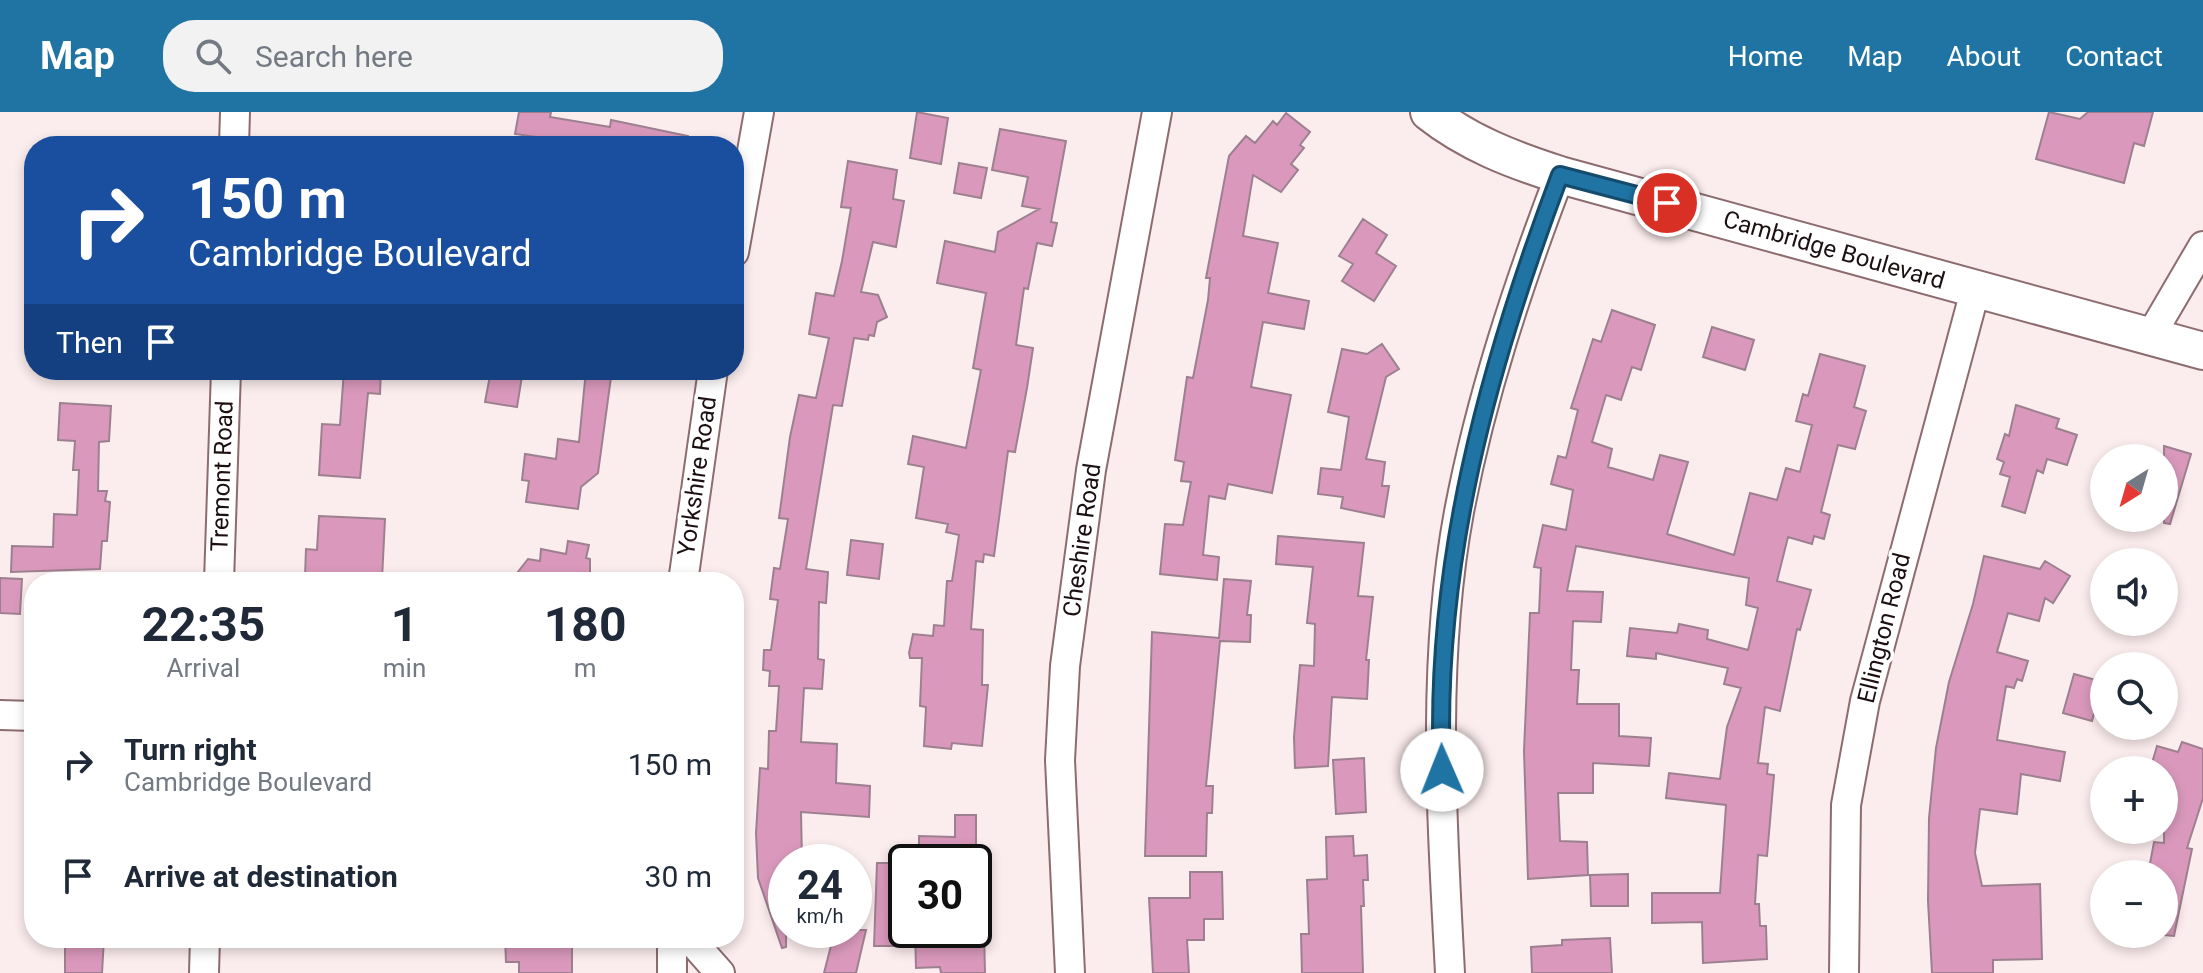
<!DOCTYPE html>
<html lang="en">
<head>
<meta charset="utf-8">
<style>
  body { margin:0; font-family:Roboto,sans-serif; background:#f2f2f3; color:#1f2937; height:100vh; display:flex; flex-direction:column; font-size:30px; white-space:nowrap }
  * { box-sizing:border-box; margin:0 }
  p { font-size:26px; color:#747a83 }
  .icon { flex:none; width:44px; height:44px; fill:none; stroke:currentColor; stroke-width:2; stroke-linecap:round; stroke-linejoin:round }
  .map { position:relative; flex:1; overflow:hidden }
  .panel { position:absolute; left:24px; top:460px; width:720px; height:376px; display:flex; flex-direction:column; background:#fff; border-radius:32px; box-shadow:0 4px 12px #0003 }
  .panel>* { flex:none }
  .banner { position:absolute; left:24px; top:24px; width:720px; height:244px; border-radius:32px; box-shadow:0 4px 12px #0003; background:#1a4fa0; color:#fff; overflow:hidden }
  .needle { width:52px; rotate:217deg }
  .tools { position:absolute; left:2090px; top:332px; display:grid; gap:16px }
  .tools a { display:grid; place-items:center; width:88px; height:88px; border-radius:50%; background:#fff; box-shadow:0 4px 12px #0003; font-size:40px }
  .speed { position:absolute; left:768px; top:732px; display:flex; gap:16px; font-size:40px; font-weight:700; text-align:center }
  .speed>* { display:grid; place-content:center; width:104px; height:104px; border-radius:50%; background:#fff; box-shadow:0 4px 12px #0003; line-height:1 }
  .speed small { font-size:20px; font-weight:400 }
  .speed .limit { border:4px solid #111; border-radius:12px; background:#fff; color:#111 }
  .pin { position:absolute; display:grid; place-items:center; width:68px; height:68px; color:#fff; margin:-34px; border:4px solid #fff; border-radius:50%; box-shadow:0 2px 8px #0007 }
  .me { position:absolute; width:88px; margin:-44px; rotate:359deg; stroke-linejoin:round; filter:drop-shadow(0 0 6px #0008) }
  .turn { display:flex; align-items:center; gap:28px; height:168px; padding:0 32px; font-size:36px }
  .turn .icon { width:104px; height:104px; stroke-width:2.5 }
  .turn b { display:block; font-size:56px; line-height:68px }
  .then { display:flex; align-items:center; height:76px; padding:0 32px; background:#0003; gap:16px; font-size:30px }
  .eta { display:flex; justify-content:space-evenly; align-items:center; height:136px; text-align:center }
  .eta b { font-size:48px; font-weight:700; line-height:56px }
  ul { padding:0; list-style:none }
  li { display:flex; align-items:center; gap:24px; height:112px; padding:0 32px }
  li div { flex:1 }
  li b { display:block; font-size:30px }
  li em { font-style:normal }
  header { display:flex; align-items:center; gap:48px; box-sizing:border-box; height:112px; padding:0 40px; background:#1f74a4; color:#fff }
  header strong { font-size:38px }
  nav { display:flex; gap:44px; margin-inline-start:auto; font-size:28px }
  .search { width:560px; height:72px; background:#f2f2f3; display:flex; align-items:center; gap:20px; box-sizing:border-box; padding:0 28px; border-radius:32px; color:#747a83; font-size:30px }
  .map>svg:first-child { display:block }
  .building { fill:#da99bc; stroke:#9d808f; stroke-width:2 }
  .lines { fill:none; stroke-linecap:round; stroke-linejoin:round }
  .minor-casing { stroke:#8d6c6f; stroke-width:32 }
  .tertiary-casing { stroke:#8d6c6f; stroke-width:40 }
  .minor { stroke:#fff; stroke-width:28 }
  .tertiary { stroke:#fff; stroke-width:36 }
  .route-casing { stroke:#144b6b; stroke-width:20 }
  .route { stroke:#1f74a4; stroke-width:14 }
  .labels { text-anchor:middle; stroke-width:7; stroke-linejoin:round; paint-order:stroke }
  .street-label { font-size:24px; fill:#1c0f11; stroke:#fff }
</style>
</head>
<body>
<header>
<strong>Map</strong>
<div class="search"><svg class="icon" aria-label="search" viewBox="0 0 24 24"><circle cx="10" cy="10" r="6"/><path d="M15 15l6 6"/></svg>Search here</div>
<nav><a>Home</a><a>Map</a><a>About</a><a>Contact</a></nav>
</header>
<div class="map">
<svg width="2203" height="861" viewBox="0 0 2203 861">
  <rect width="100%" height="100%" fill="#fbeced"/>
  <path class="building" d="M519,0h32l-1,5 60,10 1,-7 77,16 -1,10h-108v-3l-64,-9z
    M917,0l31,6 -7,46 -31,-6z
    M2049,0l31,7 8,-7h65l-9,34 -10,-3 -10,40 -88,-24z
    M1286,1l24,19 -10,13 4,3 -13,16 7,6 -17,22 -28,-17 -10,61 35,7 -10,50 41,8 -5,28 -41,-7 -12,65 40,8 -19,98 -44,-9 -3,15 -16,-3 -6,59 16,2 -2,23 -57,-6 5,-50 18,1 8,-43 -10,-1 3,-19 -9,-2 12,-83 6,1 15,-78 2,-22h-4l23,-122 17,-20 9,7 18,-22 4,4z
    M1000,17l66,12 -15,81 6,1 -5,23 -15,-3 -9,46 -4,-1 -8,57 17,3 -6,40 -12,64 -7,-1 -14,105 -10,-2 -1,8 -7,-1 -5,68 12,1 -1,55h6l-6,61 -30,-3 -1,6 -27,-3 2,-39 -6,-1 2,-48h-12l-1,-5 4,-19 20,2 1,-11 10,1 3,-45h5l7,-46 -13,-3 2,-8 -32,-6 8,-51 -16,-3 5,-28 53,12 15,-78 -8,-2 13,-75 -49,-10 8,-42 50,11 3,-20 41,-23 -17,-3 6,-29 -36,-7z
    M848,49l49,9 -4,29 11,2 -8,46 -23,-5 -12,50 17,3 9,22 -10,5 -3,14 -5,-1 -1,5 -14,-2 -12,68 -9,-1 -27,164 22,3 -2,31 -7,-1 -1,57 6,1 -2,29 -18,-1 -3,54 36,2 -1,39 34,3 -1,31 -68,-5 1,49 -16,1v85l-4,1 -24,-70 -2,-45 4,-65 8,1 1,-38h7l3,-45h-10l1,-15 -7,-1 1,-20h7l7,-50 -8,-1 4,-31 6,1 8,-50 -9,-1 11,-81 9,-42 17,3 13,-60 -20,-4 7,-41 18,3 8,-35 9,-53 -10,-1z
    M959,51l28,5 -6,30 -27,-5z
    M1363,107l24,16 -11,18 20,13 -22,35 -32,-20 11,-17 -14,-8z
    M1612,198l43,15 -14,45 -9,-3 -11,33 -15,-5 -14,47 20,7 -4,18 45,13 7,-25 28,7 -21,72 67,21 16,-62 27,7 9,-32 14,4 12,-47 -16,-4 7,-27 5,2 12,-42 45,12 -11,41 12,4 -11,38 -17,-4 -17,67 9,3 -6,24 -10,-3 -2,8 -24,-7 -11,44 34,9 -11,40 -3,-1 -17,82 -15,-4 -7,56 10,1 -1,10 7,1 -7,81 -9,-1 -3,49h4l1,22h6l1,33 -64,4 -1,-41 -50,1v-30h68l6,-88 -60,-7 3,-25 51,6 7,-52 14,-39 -17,-4 4,-16 -72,-15v6l-29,-3 3,-28 47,5 2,-9 29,6 -1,9 41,11 10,-42 -12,-3 3,-27 -173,-32 -9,45 36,1 -2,30 -28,-1 -2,49h8l-2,34h42v32l32,2 -2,28 -56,-3v30h-35l2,48 27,1 1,33 -60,4 -4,-128 6,-138h9l2,-45 -7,-1 9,-42 23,5 7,-40 -22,-6 7,-28 8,2 12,-48 -7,-2 22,-69 8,3z
    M1712,215l42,13 -9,30 -42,-13z
    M1382,232l17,25 -13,8 -20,82 19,3 -3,24h7l-5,31 -43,-9 2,-11 -25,-3 3,-26 20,2 8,-53 -21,-5 14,-63 25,5z
    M344,258h37l-1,24 -12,-1 -8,85 -41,-3 3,-51 18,1z
    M491,258h32l-6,37 -32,-5z
    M586,258h26l-14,103 -17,14 -3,22 -52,-7 3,-21 -7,-1 3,-26 31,5 2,-20 21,3z
    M60,291l51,3 -2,35 -10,1 -1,49h9l-2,10 5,1 -3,39h-5l-2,28 -89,3 1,-26 41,1 1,-33 23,1 2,-45h-6l2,-29 -17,-1z
    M2016,293l43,14 -3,9 21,7 -10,30 -20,-6 -4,14 -6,-3 -12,43 -23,-7 8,-29 -10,-3 4,-12 -7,-3 8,-25 4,2z
    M2164,334l27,8 -21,70 -6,-1z
    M319,404l66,3 -3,60 -77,-3 1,-27 11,1z
    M1278,424l86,7 -6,53 15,1 -7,63h3l-2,39 -35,-2 -4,69 -33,2 -1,-31 6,-72 14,1 1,-42 -8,-1 6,-56 -37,-3z
    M851,428l32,4 -4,35 -32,-4z
    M568,429l21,4 -3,13 4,1v23h-80l18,-23 12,2 1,-12 25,5z
    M1984,444l56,13 5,-8 25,15 -17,27 -8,-5 -6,23 -31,-8 -11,39 31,9 -6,20 -5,-2 -3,9 -8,-2 -9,54 68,12 -5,29 -39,-7 -4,40 -37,-5 -5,44 7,33 58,-2 2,75 -49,1v13h-61l-4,-72 1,-83 7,-70 13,-66 24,-78z
    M0,466l22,1 -2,35 -20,-1z
    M1224,467l27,2 -4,34h4l-1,27 -30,-1 -14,145h7l-1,27h-5l-1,43h-61l7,-224 67,6z
    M2074,562l29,8 -11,39 -29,-8z
    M2182,630l21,7v49l-16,50 5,1 -18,87 -10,-1v-61h-16l6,-32 10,1v-73h-14l7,-24 21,6z
    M1364,646l2,54 -30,2 -3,-54z
    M955,703h21v47h-57v-26l36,1z
    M1353,724l1,20 13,-1 1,25h-5l1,26h-3l2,67h-61l-1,-39h8l-2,-54 20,-1 -1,-42z
    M877,751h29v83h-32z
    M1190,760h32l1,47h-19v21h-17l2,33h-36l-4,-75h41z
    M1628,762v32h-37l-1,-31z
    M835,818h31l-10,43h-32z
    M915,818h69l1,43h-44l-1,-6 -24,1z
    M81,826h23l-2,35h-37v-32h16z
    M505,826h67v35h-53v-11h-13z
    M1610,826l2,35h-80l-1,-26 31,-2v-5z"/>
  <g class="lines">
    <defs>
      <path id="minor" d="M234,34l1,-34
        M734,140l25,-140
        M2151,223l52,-89
        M219,470l7,-212
        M683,470l30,-212
        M0,603l34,1
        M672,826v35
        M689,826l31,35
        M204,861l1,-35
        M1070,861l-10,-213 5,-94 26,-196 66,-358
        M1450,861c-8,-152 -19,-310 9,-461 22,-116 59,-227 101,-337
        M1844,861l2,-168 19,-104 110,-410"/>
      <path id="tertiary" d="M1429,0c39,31 84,48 131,63l643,176"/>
    </defs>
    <use href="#minor" class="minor-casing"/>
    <use href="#tertiary" class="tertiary-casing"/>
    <use href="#minor" class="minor"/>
    <use href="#tertiary" class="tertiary"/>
  </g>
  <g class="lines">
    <defs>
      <path id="route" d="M1442,658c-9,-206 46,-404 118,-595l107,28"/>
    </defs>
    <use href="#route" class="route-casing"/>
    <use href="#route" class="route"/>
  </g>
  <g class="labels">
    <g class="street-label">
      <text transform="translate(1834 138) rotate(16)" y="8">Cambridge Boulevard</text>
      <text transform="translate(222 364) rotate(-88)" y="8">Tremont Road</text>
      <text transform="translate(697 364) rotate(-82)" y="8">Yorkshire Road</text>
      <text transform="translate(1082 428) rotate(-82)" y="8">Cheshire Road</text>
      <text transform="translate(1884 516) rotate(-76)" y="8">Ellington Road</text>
    </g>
  </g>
</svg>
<div class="tools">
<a><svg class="needle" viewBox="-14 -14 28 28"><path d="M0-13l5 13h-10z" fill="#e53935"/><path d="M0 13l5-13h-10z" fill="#747a83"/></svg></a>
<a><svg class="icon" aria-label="sound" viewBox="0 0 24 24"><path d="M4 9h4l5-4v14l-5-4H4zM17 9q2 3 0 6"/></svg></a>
<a><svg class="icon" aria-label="search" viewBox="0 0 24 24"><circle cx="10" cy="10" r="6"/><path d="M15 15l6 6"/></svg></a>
<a>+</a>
<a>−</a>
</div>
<div class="speed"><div>24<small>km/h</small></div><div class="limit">30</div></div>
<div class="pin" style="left:1667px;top:91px;background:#d93025"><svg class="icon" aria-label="arrive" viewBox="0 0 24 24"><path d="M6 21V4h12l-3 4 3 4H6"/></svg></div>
<svg class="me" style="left:1442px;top:658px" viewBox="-20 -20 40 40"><circle r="19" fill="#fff"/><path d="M0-13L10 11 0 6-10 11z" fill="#1f74a4"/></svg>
<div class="banner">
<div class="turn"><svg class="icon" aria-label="right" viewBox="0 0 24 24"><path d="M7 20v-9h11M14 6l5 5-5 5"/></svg><div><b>150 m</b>Cambridge Boulevard</div></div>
<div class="then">Then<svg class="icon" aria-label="arrive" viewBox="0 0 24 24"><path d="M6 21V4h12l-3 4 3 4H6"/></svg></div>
</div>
<section class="panel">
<div class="eta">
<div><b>22:35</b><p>Arrival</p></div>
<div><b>1</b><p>min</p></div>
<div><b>180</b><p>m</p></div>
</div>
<ul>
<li><svg class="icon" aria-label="right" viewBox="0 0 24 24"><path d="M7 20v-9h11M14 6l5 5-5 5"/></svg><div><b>Turn right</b><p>Cambridge Boulevard</p></div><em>150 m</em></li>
<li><svg class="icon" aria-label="arrive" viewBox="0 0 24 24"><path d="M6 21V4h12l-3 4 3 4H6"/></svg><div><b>Arrive at destination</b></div><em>30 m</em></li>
</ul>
</section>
</div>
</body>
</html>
